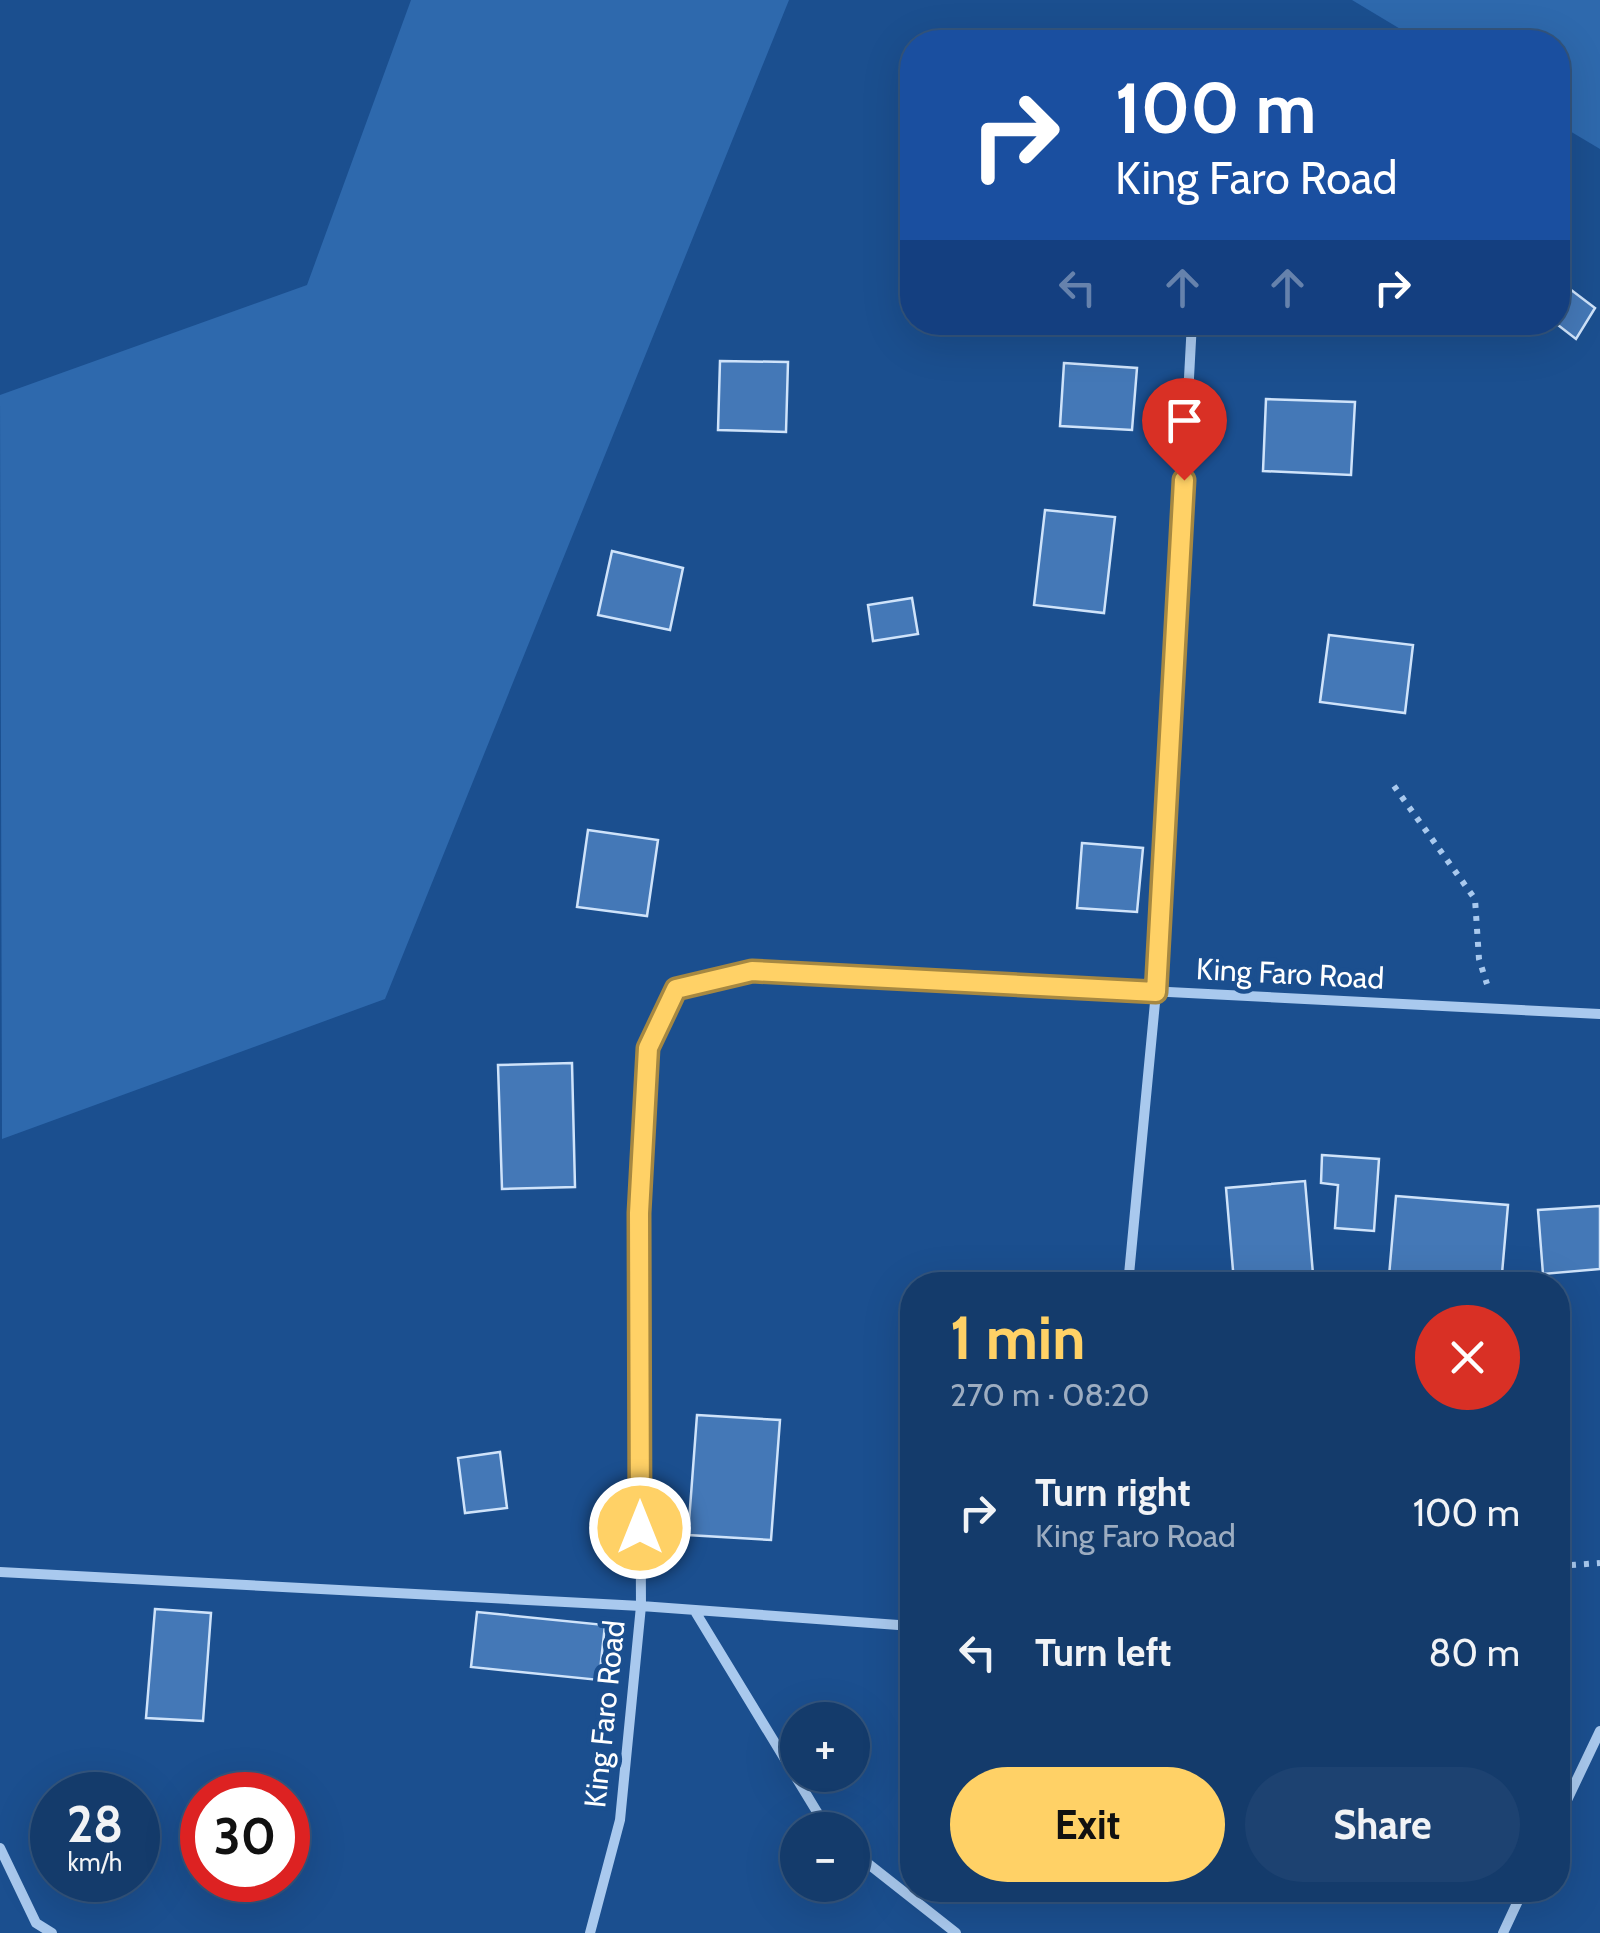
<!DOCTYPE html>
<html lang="en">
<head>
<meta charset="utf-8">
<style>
  body { margin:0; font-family:Cabin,sans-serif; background:#1d4271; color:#f1f3f6; height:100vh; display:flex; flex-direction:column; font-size:38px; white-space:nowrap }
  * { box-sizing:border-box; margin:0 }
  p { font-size:32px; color:#9dadc1 }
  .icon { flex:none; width:55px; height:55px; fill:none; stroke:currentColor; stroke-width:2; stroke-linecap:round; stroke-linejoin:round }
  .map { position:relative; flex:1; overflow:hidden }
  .side { position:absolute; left:900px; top:1272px; width:670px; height:630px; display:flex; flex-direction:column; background:#143b6b; border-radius:40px; box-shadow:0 10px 40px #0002,0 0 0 2px #33557e }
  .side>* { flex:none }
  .guide { position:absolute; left:900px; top:30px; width:670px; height:305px; border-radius:40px; box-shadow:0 10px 40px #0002,0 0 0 2px #33557e; background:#1a4fa0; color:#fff; overflow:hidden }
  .tools { position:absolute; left:780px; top:1702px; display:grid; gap:20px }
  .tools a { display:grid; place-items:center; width:90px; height:90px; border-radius:50%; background:#143b6b; box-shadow:0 10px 40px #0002,0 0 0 2px #33557e; font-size:50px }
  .speed { position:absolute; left:30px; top:1772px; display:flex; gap:20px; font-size:50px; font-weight:700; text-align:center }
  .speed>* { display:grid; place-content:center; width:130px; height:130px; border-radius:50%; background:#143b6b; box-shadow:0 10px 40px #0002,0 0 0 2px #33557e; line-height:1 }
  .speed small { font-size:25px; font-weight:400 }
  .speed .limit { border:15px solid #d22; background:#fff; color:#111 }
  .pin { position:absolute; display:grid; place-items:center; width:85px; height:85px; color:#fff; margin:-102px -42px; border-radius:50% 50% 50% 0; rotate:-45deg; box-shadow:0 0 10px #0007 }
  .pin .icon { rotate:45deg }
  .me { position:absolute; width:110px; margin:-55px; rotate:0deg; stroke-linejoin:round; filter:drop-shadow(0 0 8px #0008) }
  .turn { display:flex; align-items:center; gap:35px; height:210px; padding:0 50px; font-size:45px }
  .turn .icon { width:130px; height:130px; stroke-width:2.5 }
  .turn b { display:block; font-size:70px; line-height:85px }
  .lanes { display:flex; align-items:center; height:95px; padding:0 50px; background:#0003; justify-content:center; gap:50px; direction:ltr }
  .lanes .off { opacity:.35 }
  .round { display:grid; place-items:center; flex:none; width:105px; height:105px; border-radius:52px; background:#1d4271 }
  .overview { display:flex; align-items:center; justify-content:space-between; height:170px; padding:0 50px }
  h1 { font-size:60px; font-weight:700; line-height:75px; color:#ffd166 }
  .cta { display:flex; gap:20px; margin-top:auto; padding:20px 50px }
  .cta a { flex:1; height:115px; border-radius:60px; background:#ffd166; color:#111; font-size:40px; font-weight:700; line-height:115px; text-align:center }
  .cta a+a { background:#1d4271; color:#f1f3f6 }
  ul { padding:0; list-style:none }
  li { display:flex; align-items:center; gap:30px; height:140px; padding:0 50px }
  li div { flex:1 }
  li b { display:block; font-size:38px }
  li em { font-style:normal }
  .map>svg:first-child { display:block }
  .green { fill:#2e69ad }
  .building { fill:#4478b7; stroke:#cfe3fa; stroke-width:2.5 }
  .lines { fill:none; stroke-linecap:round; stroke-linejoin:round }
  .path { stroke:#a9c9ee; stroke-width:6; stroke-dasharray:5 8; stroke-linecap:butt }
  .street { stroke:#a9c9ee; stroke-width:10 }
  .route-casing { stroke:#a68842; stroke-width:25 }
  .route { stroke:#ffd166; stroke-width:18 }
  .labels { text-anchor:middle; stroke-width:9; stroke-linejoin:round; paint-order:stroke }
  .street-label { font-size:30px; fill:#fff; stroke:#1b4f8f }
</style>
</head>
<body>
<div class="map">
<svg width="1600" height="1933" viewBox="0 0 1600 1933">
  <rect width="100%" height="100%" fill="#1b4f8f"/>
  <path class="green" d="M411,0h378l-404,999 -383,140 -2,-744 307,-110z
    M1352,0h248v149l-42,-25v-82h-136z"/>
  <path class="building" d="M1558,280l37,28 -19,31 -22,-17z
    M720,361l68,1 -2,70 -68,-2z
    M1064,363l73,5 -5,62 -72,-4z
    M1266,399l89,3 -4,73 -88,-4z
    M1045,510l70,7 -11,96 -70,-8z
    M612,551l71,17 -13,62 -72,-15z
    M912,598l6,36 -45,7 -5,-36z
    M1329,635l84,10 -8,68 -85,-11z
    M588,830l70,10 -11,76 -70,-9z
    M1082,843l61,5 -6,64 -60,-4z
    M572,1063l3,124 -73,2 -4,-124z
    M1322,1155l57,4 -5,72 -39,-3 3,-43 -17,-2z
    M1305,1181l8,93 -79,8 -8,-94z
    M1396,1196l112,9 -7,80 -112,-9z
    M1600,1206v63l-57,5 -5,-64z
    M697,1415l83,5 -9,120 -83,-5z
    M500,1452l7,56 -42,5 -7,-55z
    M155,1609l56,4 -8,108 -57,-3z
    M477,1612l128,13 -6,55 -128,-13z"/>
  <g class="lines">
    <path class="path" d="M1394,786l81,113 4,60 8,25
      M1558,1566l42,-3"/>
    <path class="street" d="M1207,42l1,-8
      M1128,1285l28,-293 36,-670
      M0,1572l641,34 271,20
      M696,1613l132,217
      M1558,1819l42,-88
      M0,1848l36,75 16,10
      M852,1851l104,82
      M590,1933l30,-113 21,-214 -2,-393 9,-165 29,-59 76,-18 847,43
      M1503,1933l20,-43"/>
  </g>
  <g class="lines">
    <defs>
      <path id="route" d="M640,1528l-1,-315 9,-165 28,-59 76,-18 404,21 28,-512"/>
    </defs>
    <use href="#route" class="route-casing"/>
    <use href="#route" class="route"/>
  </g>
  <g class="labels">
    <g class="street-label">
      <text transform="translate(1290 974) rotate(3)" y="10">King Faro Road</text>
      <text transform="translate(605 1714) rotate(-84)" y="10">King Faro Road</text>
    </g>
  </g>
</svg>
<div class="tools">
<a>+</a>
<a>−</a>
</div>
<div class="speed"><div>28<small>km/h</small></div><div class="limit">30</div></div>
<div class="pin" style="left:1184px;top:480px;background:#d93025"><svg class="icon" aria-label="arrive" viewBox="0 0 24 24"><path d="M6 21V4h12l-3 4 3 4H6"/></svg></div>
<svg class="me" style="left:640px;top:1528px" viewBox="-20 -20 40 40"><circle r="17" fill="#ffd166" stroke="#fff" stroke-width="3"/><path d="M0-11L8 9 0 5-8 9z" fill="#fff"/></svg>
<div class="guide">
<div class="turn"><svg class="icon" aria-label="right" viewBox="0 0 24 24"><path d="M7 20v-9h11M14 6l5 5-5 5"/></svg><div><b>100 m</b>King Faro Road</div></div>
<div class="lanes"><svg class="icon off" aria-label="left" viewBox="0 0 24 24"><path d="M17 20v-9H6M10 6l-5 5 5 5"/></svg><svg class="icon off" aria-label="ahead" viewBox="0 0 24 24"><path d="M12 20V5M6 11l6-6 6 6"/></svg><svg class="icon off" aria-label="ahead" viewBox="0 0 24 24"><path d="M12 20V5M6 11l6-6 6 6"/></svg><svg class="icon" aria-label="right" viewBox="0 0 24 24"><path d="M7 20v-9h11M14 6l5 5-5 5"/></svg></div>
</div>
<section class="side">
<div class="overview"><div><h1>1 min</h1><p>270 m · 08:20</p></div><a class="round" style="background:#d93025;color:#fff"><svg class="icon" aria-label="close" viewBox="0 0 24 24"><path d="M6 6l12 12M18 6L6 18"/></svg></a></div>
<ul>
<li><svg class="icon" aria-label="right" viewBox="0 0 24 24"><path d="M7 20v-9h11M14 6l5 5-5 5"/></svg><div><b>Turn right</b><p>King Faro Road</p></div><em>100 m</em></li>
<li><svg class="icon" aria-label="left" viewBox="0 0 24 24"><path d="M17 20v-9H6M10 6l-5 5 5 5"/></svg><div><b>Turn left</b></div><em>80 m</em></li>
</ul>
<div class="cta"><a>Exit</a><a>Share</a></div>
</section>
</div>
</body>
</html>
